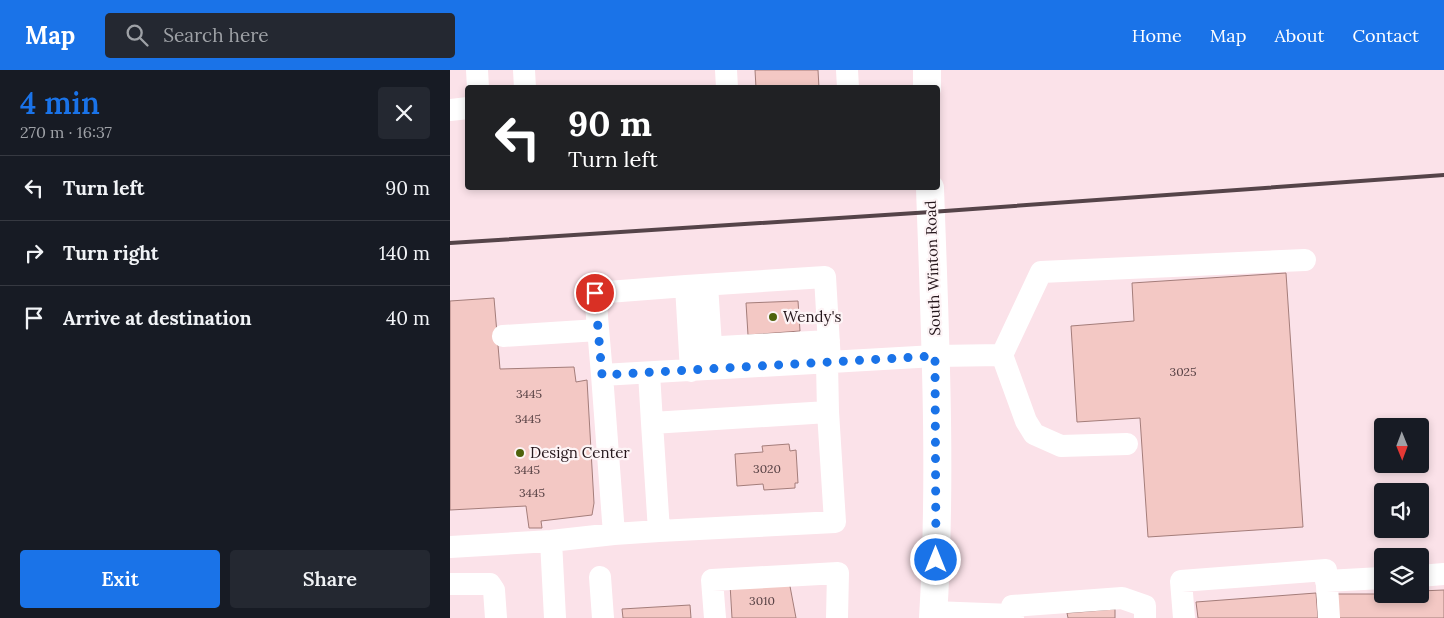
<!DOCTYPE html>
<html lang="en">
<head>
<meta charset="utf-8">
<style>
  body { margin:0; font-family:Lora,serif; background:#242831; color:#f1f3f6; height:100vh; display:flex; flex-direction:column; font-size:19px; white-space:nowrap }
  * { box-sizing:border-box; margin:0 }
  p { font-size:16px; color:#9ea1a6 }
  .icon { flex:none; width:28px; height:28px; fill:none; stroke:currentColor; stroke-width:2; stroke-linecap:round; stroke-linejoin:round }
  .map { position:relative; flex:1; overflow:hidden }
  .panel { display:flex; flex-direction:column; background:#171b24; width:450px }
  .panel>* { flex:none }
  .banner { position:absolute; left:15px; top:15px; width:475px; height:105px; border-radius:5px; box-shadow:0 2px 8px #0003; background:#202124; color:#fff; overflow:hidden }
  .needle { width:32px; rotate:179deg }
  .tools { position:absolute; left:924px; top:348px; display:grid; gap:10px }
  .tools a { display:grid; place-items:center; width:55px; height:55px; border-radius:5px; background:#171b24; box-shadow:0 2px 8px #0003; font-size:25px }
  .pin { position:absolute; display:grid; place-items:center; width:42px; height:42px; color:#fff; margin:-21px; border:2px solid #fff; border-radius:50%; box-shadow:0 1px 5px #0007 }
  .me { position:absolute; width:55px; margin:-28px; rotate:0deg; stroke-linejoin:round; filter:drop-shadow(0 0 4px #0008) }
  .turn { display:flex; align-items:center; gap:18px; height:105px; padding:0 20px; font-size:22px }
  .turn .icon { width:65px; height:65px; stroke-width:2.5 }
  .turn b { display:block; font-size:35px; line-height:42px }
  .round { display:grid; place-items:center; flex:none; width:52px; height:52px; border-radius:5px; background:#242831 }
  .headline { display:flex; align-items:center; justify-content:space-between; height:85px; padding:0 20px }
  h1 { font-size:30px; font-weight:600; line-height:38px; color:#1a73e8 }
  .action { display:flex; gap:10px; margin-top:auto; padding:10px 20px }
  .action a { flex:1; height:58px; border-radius:5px; background:#1a73e8; color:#fff; font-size:20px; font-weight:600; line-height:58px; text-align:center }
  .action a+a { background:#242831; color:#f1f3f6 }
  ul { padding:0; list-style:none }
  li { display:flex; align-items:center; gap:15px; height:65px; padding:0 20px; border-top:1px solid #363941 }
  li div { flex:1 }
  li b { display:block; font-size:19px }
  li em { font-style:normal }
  header { display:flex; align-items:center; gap:30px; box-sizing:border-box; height:70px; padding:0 25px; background:#1a73e8; color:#fff }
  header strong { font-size:24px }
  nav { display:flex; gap:28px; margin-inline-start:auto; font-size:18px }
  .search { width:350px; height:45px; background:#242831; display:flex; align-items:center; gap:12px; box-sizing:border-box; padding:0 18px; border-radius:5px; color:#9ea1a6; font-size:19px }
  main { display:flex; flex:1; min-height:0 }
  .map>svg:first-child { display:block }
  .building { fill:#f3c8c4; stroke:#a47d7a }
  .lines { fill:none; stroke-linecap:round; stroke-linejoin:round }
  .minor { stroke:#fff; stroke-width:22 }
  .major { stroke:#fff; stroke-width:28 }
  .rail { stroke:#554449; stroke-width:4 }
  .route { stroke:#1a73e8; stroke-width:9; stroke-dasharray:0 16.2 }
  .poi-dot { fill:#4e620c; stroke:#fdf4f6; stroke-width:2 }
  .labels { text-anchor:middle; stroke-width:4.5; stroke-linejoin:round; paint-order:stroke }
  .number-label { font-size:12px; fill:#584245 }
  .street-label { font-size:15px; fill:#25161b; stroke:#fdf4f6 }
  .poi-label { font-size:15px; fill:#25161b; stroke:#fdf4f6; text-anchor:start }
</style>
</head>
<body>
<header>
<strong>Map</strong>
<div class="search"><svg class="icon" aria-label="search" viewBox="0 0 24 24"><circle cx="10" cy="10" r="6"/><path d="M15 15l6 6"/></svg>Search here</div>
<nav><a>Home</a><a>Map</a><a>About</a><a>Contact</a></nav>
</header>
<main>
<section class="panel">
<div class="headline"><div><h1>4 min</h1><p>270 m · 16:37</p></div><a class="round"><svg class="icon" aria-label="close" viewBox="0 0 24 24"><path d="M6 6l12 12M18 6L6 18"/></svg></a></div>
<ul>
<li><svg class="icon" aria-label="left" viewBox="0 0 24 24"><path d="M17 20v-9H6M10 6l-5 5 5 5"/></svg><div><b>Turn left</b></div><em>90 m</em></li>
<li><svg class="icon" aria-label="right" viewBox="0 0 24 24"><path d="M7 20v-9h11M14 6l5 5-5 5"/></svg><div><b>Turn right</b></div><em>140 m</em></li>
<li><svg class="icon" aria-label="arrive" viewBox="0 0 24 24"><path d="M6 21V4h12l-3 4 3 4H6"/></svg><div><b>Arrive at destination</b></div><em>40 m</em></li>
</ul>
<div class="action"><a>Exit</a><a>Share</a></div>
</section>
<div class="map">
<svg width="994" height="548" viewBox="0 0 994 548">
  <rect width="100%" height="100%" fill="#fbe2e9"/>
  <path class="building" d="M305,0h63l1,18h-63z
    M836,203l17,254 -155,10 -8,-119 -63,4 -6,-96 63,-5 -2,-38z
    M44,228l6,71 74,-2 2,15 11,-2 7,123 -2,12 -51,6 1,7h-13l-3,-22 -76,4v-209z
    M348,231l2,30 -52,4 -2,-32z
    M339,374l1,7 6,-1 2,33h-3v5l-31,2 -1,-6 -26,2 -2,-32 28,-2 -1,-6z
    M339,511l7,37h-64l-2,-34z
    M994,520v28h-106l-2,-24h84v-3z
    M866,523l2,25h-120l-2,-16z
    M240,535l1,13h-68l-1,-9z
    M665,539v9h-47l-1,-5z"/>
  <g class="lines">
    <path class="minor" d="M27,0l1,18
      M74,0l1,18
      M276,0l1,18
      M397,0l1,18
      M0,40l18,-2
      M257,215l5,76
      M53,266l95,-6
      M261,276l10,1 108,-6
      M552,285l24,66 8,13 27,12 66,-2
      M241,301l-5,-85 139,-9 5,85
      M199,303l3,50
      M152,305l-7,-82 91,-7
      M209,461l176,-9 -7,-110
      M164,464l45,-3 -7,-108 176,-11 -1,-49
      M101,471l4,77
      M0,477l101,-6 63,-7 -12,-159 333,-19 67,-1 39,-83 264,-12
      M970,506l24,-2
      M150,507l3,41
      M876,511l56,-3
      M0,514h40l4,6 2,28
      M483,542l79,3
      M265,548l-3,-38 126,-7 -1,45
      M563,548l-1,-12 110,-8 23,8v12
      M734,548l-3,-37 145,-11 3,48"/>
    <path class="major" d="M477,0v18
      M480,118c5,143 12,287 3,430"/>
    <path class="rail" d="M0,173l481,-31 513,-37"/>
  </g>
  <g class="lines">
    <path class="route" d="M145,223l7,82 333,-19 1,204"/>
  </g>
  <g class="poi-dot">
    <circle cx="323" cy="247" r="5"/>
    <circle cx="70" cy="383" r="5"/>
  </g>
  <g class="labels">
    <g class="number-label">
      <text x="733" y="306">3025</text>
      <text x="79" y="328">3445</text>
      <text x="78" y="353">3445</text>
      <text x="317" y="403">3020</text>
      <text x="77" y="404">3445</text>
      <text x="82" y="427">3445</text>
      <text x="312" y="535">3010</text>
    </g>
    <g class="street-label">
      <text transform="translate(483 198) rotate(-92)" y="5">South Winton Road</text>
    </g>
    <g class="poi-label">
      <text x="333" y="252">Wendy's</text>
      <text x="80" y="388">Design Center</text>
    </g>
  </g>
</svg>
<div class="tools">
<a><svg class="needle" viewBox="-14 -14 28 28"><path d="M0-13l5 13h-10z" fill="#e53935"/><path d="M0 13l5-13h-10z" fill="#9ea1a6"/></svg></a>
<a><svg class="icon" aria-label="sound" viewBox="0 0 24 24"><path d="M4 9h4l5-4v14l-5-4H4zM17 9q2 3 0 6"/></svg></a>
<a><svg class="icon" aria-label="layers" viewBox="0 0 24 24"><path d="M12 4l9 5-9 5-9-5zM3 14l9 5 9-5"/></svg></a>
</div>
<div class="pin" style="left:145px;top:223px;background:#d93025"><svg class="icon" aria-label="arrive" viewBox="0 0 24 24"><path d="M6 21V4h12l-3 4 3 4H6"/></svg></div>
<svg class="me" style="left:486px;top:490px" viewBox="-20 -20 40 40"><circle r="17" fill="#1a73e8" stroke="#fff" stroke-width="3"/><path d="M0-11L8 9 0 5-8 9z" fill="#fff"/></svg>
<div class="banner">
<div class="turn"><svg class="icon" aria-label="left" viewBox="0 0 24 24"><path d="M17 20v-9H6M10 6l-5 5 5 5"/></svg><div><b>90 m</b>Turn left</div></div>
</div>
</div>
</main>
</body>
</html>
